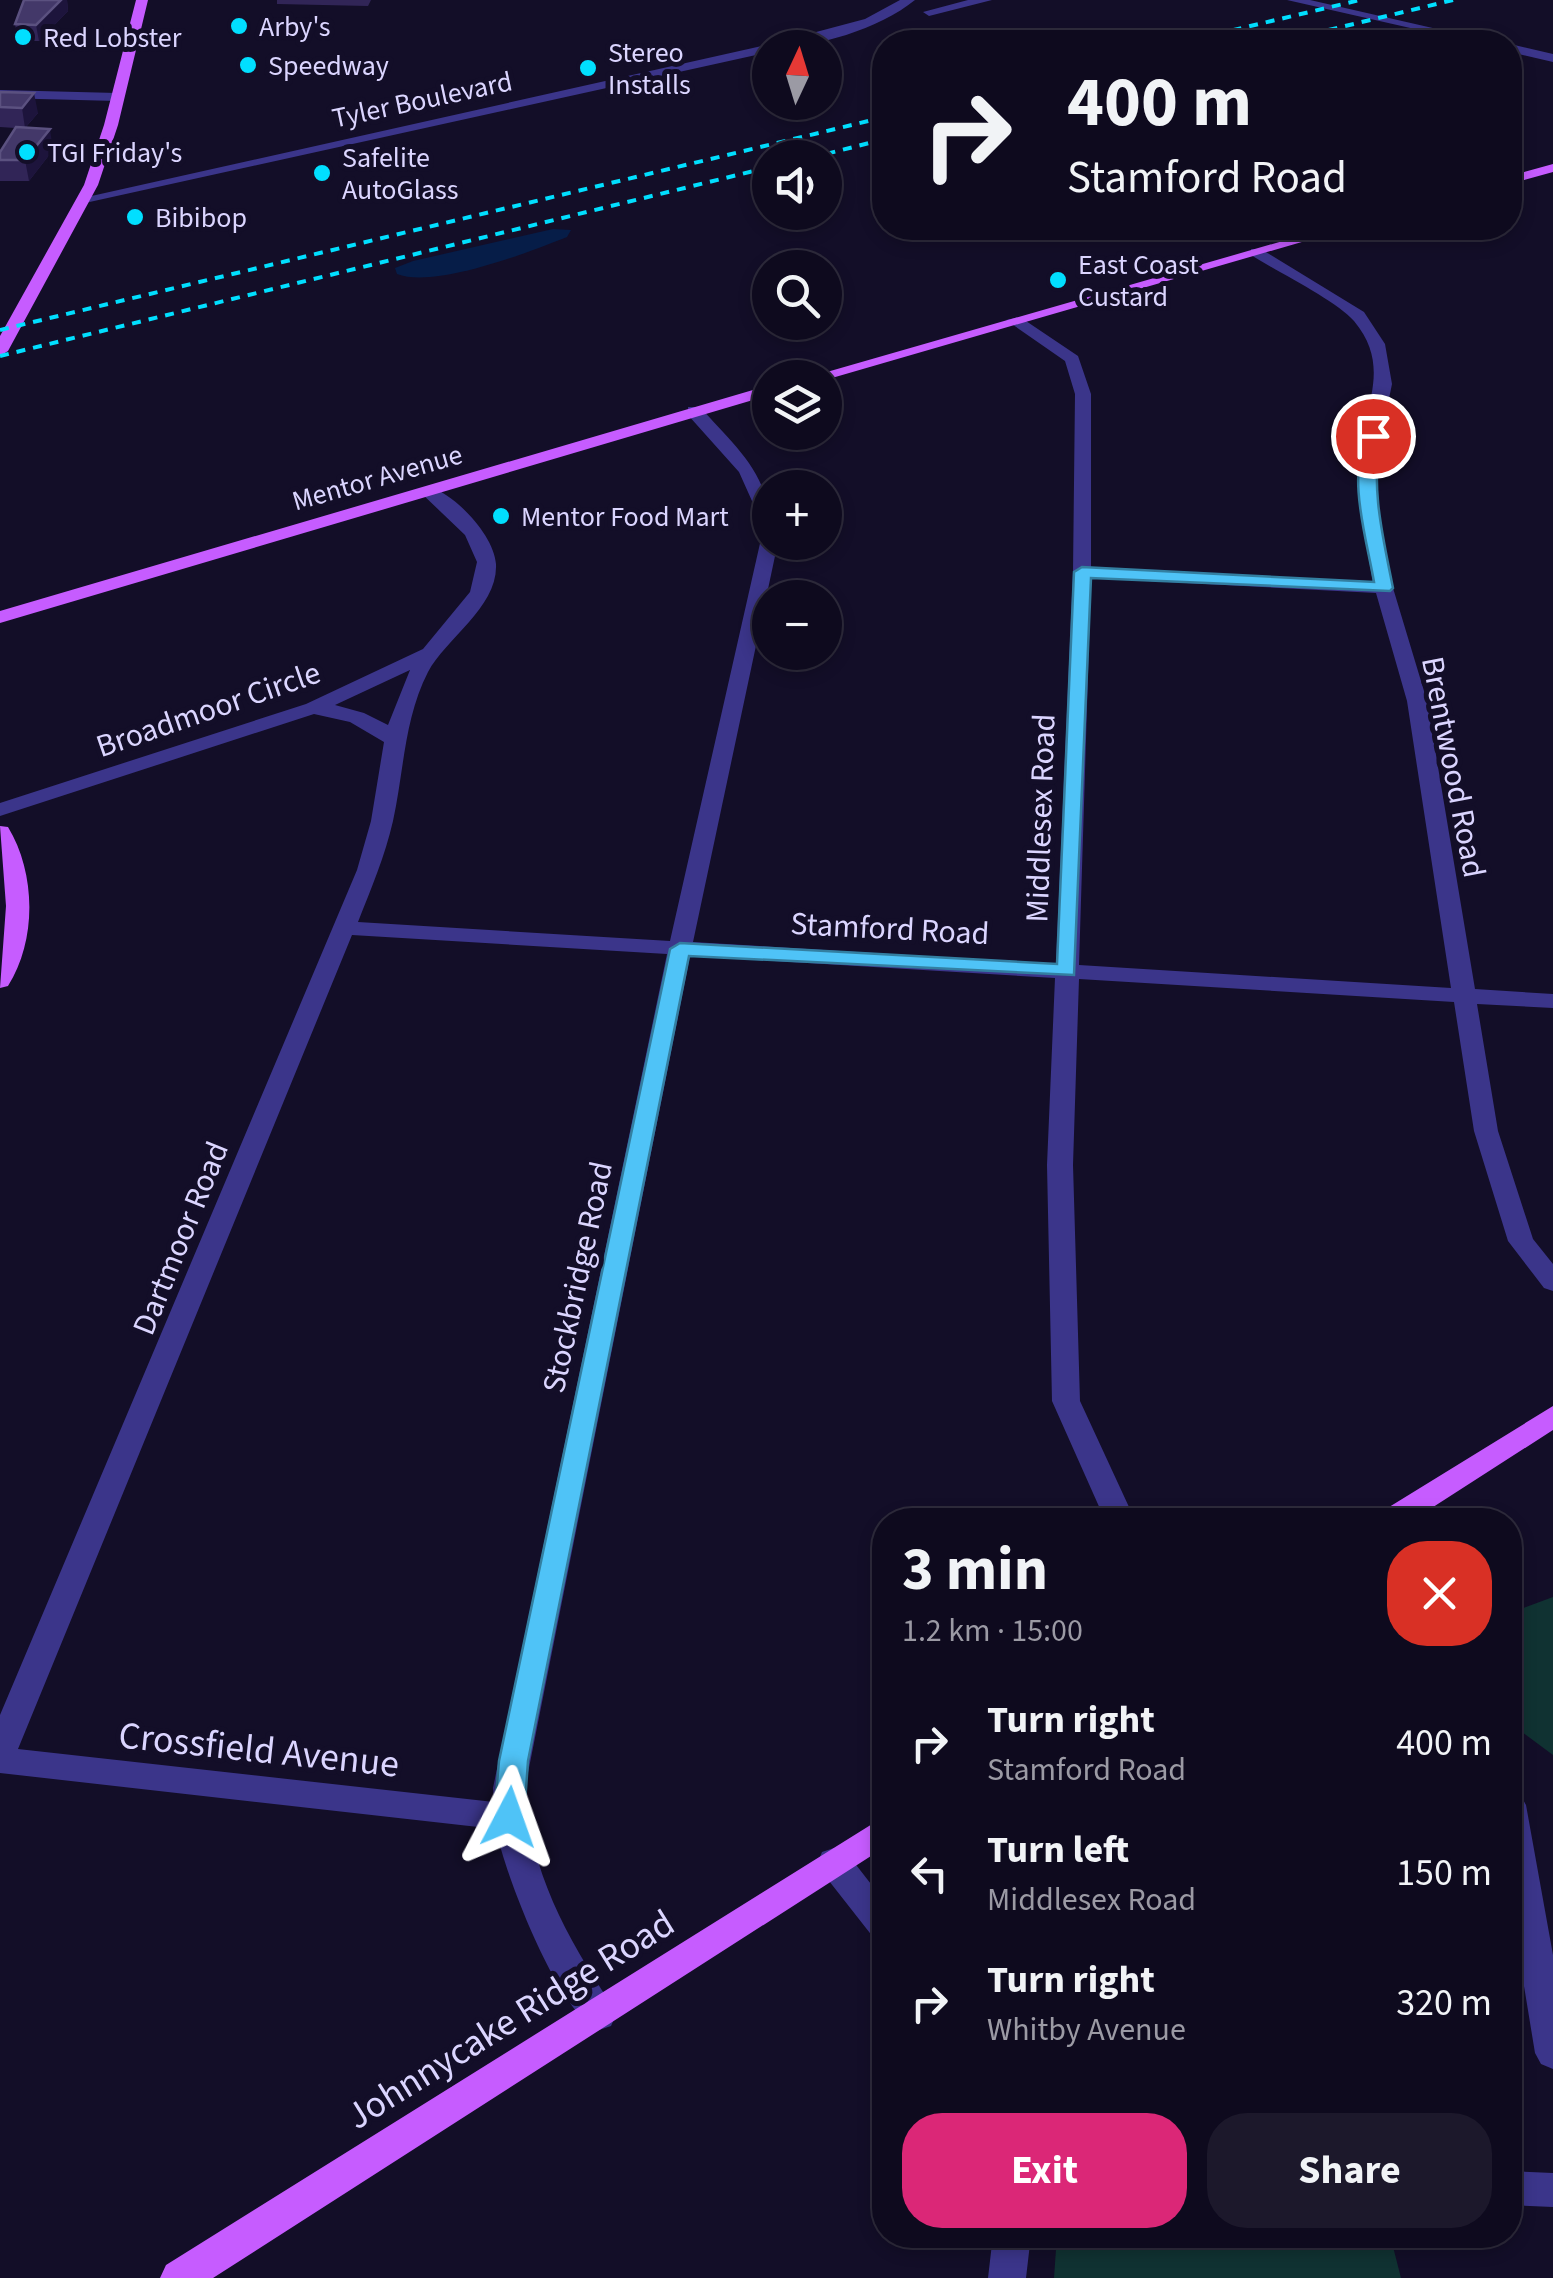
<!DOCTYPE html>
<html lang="en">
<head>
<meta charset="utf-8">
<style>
  body { margin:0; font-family:"Source Sans 3",sans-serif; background:#1c182b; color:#f1f3f6; height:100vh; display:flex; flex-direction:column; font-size:38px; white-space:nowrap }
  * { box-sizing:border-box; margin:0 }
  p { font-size:32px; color:#9b9aa4 }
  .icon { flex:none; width:55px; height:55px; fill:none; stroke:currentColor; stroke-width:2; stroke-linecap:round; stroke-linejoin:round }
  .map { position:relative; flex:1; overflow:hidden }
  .drawer { position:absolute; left:872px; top:1508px; width:650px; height:740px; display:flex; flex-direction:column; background:#0e0a1e; border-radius:40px; box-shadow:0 5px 15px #0003,0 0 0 2px #2e2b3c }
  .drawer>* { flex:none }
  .banner { position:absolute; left:872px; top:30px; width:650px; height:210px; border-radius:40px; box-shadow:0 5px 15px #0003,0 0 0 2px #2e2b3c; background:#0e0a1e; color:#f1f3f6; overflow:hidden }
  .needle { width:65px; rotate:4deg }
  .controls { position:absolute; left:752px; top:30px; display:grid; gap:20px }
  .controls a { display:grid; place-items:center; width:90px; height:90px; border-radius:50%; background:#0e0a1e; box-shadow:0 5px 15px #0003,0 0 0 2px #2e2b3c; font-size:50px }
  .pin { position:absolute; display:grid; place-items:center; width:85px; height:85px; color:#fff; margin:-42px; border:5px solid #fff; border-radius:50%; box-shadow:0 2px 10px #0007 }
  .me { position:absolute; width:110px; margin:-55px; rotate:4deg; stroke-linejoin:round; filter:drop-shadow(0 0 8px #0008) }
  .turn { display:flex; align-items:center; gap:35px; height:210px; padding:0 30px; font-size:45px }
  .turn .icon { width:130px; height:130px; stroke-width:2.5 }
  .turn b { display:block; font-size:70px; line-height:85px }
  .round { display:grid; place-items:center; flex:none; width:105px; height:105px; border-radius:40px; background:#1c182b }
  .summary { display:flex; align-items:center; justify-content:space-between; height:170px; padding:0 30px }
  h1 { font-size:60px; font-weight:700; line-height:75px }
  .cta { display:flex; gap:20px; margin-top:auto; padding:20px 30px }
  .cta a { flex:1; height:115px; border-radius:40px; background:#db2777; color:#fff; font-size:40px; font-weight:700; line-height:115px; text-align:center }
  .cta a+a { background:#1c182b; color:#f1f3f6 }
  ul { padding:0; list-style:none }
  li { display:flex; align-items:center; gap:30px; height:130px; padding:0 30px }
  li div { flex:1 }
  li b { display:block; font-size:38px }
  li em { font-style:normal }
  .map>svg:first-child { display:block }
  .green { fill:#103232 }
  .water { fill:#061d48 }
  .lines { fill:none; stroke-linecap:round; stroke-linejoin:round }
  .minor { fill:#3b358a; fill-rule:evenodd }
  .major { fill:#c65cff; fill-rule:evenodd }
  .rail { stroke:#01dfff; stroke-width:4; stroke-dasharray:9 8; stroke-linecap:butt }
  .wall { fill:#312557 }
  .shaded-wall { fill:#1d143c }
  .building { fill:#433869; stroke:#5b5180; stroke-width:2.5 }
  .route { fill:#4fc3f7; stroke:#337fa1; stroke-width:2.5 }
  .poi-dot { fill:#01dfff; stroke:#130e28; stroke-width:4 }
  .labels { text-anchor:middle; stroke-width:10; stroke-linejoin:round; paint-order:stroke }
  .far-poi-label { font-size:28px; fill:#dbd5ff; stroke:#130e28; text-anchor:start }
  .far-street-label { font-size:28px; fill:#dbd5ff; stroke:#130e28 }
  .street-label { font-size:32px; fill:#dbd5ff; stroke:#130e28 }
  .near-street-label { font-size:38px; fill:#dbd5ff; stroke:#130e28 }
</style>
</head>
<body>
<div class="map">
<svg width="1553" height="2278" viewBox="0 0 1553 2278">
  <rect width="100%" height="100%" fill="#130e28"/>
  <path class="green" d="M1553,1597v158l-43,-32v-110z
    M1057,2235h333l11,43h-347z"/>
  <path class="water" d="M553,229l18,1 -4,7c-38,15 -132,52 -170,37l-2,-6 18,-7z"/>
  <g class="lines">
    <path class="minor" d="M900,0h15c-36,29 -99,48 -145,48v4l-685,151 -7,-4 693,-155 94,-25z
      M968,0h24l-63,16 -6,-4z
      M1287,0h23l184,42h-22z
      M1510,44l43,10v8l-43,-10z
      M0,90l117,3 7,4 -7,4 -117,-3z
      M1251,249h10l103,63 21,32 7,40 -16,78 2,47 15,79 34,113 48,288 78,5v14l-76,-4 21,127 35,108 20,25v27l-9,-3 -36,-47 -34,-110 -20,-129 -375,-23 -6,186 7,236 55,119h-30l-53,-119 -5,-236 8,-187 -365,-22 -165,832c5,83 41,148 86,216l5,11 -5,11 -12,4c-40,-14 -95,-158 -103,-201l-496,-56v-58l357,-845 14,-49 13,-79 -34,-20 -36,-8 -314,102v-13l306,-99 117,-55 47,-57 7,-30 -12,-27 -46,-44 9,-5c27,8 66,49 68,78 2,43 -50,74 -68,108 -24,47 -24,99 -35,149 -8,35 -22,68 -35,101l312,19 91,-402 9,-6v9h8l-85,400 363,22 17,-392 2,-178 -10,-33 -59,-41 14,-3 58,39 13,38v173l282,15c-7,-38 -14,-75 -15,-114 0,-53 38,-97 -4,-147 -17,-20 -78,-50 -103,-66zM1091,578l285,15 31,108 44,287 -372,-23zM410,670l-22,55 -24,-12 -29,-8zM352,935l315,19 -174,834 1,14 -476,-53z
      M688,407h12c33,37 70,67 70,119l-9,-5 -22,-49 -51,-57z
      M1510,1792l11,4 5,9 27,150v114l-12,-5 -6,-11 -25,-152z
      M834,1848l12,4 39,50v40l-12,-5 -51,-65 -4,-10 4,-10z
      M1510,2171l43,2v34l-43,-2z
      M993,2235h38l-5,43h-38z"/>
    <path class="major" d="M136,0h12l-30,125 -20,60 -90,166 -8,5v-20l84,-151 20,-60z
      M1553,164v8l-43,12v-8z
      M1328,228h22l-525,152 -19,-2z
      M770,385v10l-770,228v-12z
      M0,826l8,1c28,46 29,113 0,159l-8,2 6,-82z
      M1553,1406v24l-140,90h-37l5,-8z
      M885,1816v31l-672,431h-53l6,-13z"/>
    <path class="rail" d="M1183,42l177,-42
      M1279,42l174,-42
      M810,158l75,-19
      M0,330l885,-213
      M0,356l770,-189"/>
  </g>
  <path class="wall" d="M24,0h43l1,11 -29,30h-21l-3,-17z
    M277,0h94l-3,6 -91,-2z
    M0,92l38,21 -12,14 27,23 -24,31h-29v-29l15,-24 -15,-1z"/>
  <path class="shaded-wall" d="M61,0h6l1,11 -29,30 -3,-16z
    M34,93l4,20 -13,15 -3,-20z
    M50,129l3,21 -24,31 -4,-21z"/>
  <path class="building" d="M24,0h37l-25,25 -21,-1z
    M0,92l34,1 -12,15 -22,-1z
    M16,127l34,2 -25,31h-25v-8z"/>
  <path class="route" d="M1367,432l14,4c-11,51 2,101 12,152l-3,3 -299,-13 -17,397 -385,-19 -161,805 -4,56 -5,9 -10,3 -11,-3 -4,-9 5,-56 171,-812 10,-6 377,21 17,-392 8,-5 292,15c-8,-46 -27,-104 -7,-150z"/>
  <g class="poi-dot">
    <circle cx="239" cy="26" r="10"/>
    <circle cx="23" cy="37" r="10"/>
    <circle cx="248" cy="65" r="10"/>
    <circle cx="588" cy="68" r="10"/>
    <circle cx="27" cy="152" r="10"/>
    <circle cx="322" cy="173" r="10"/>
    <circle cx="135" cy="217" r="10"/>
    <circle cx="1058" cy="280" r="10"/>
    <circle cx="501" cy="516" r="10"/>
  </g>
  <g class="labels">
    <g class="far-poi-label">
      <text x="259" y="36">Arby's</text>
      <text x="43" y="47">Red Lobster</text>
      <text x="608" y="62">Stereo<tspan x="608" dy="32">Installs</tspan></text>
      <text x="268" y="75">Speedway</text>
      <text x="47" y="162">TGI Friday's</text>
      <text x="342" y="167">Safelite<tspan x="342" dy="32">AutoGlass</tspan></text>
      <text x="155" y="227">Bibibop</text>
      <text x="1078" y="274">East Coast<tspan x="1078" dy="32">Custard</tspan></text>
      <text x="521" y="526">Mentor Food Mart</text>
    </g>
    <g class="far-street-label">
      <text transform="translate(422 99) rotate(-12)" y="10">Tyler Boulevard</text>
      <text transform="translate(377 477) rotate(-16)" y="10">Mentor Avenue</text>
    </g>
    <g class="street-label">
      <text transform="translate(208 709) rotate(-19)" y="11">Broadmoor Circle</text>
      <text transform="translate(1454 767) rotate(79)" y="11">Brentwood Road</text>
      <text transform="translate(1040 818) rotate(-88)" y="11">Middlesex Road</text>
      <text transform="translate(890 928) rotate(3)" y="11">Stamford Road</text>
      <text transform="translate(180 1238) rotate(-68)" y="11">Dartmoor Road</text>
      <text transform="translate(577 1277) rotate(-78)" y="11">Stockbridge Road</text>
    </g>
    <g class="near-street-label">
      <text transform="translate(259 1749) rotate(6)" y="13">Crossfield Avenue</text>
      <text transform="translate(510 2019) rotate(-32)" y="13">Johnnycake Ridge Road</text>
    </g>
  </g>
</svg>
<div class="controls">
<a><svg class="needle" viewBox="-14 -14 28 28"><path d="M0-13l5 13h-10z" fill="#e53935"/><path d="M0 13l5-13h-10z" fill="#9b9aa4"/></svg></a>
<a><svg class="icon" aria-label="sound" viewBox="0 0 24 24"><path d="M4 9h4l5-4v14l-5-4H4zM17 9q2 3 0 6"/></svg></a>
<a><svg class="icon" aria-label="search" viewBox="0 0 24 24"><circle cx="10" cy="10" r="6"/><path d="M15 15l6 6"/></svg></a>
<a><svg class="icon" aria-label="layers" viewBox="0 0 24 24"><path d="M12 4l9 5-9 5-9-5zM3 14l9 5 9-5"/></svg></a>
<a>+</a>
<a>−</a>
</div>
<div class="pin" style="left:1373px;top:436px;background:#d93025"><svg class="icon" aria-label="arrive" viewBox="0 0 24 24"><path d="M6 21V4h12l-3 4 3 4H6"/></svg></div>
<svg class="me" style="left:509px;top:1817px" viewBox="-20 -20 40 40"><path d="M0-17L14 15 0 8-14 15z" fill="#4fc3f7" stroke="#fff" stroke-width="4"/></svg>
<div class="banner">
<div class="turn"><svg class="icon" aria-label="right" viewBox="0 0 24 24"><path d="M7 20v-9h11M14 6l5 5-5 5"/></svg><div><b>400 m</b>Stamford Road</div></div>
</div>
<section class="drawer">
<div class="summary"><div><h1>3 min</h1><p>1.2 km · 15:00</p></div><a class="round" style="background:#d93025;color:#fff"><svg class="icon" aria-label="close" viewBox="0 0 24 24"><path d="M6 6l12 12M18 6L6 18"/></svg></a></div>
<ul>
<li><svg class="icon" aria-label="right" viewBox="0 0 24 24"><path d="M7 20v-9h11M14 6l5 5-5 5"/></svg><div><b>Turn right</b><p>Stamford Road</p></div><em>400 m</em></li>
<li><svg class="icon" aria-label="left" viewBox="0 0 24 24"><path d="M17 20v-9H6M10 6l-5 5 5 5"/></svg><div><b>Turn left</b><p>Middlesex Road</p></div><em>150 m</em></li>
<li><svg class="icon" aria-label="right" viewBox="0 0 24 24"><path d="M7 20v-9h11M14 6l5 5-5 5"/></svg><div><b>Turn right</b><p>Whitby Avenue</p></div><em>320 m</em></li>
</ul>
<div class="cta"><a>Exit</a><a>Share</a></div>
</section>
</div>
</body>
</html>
